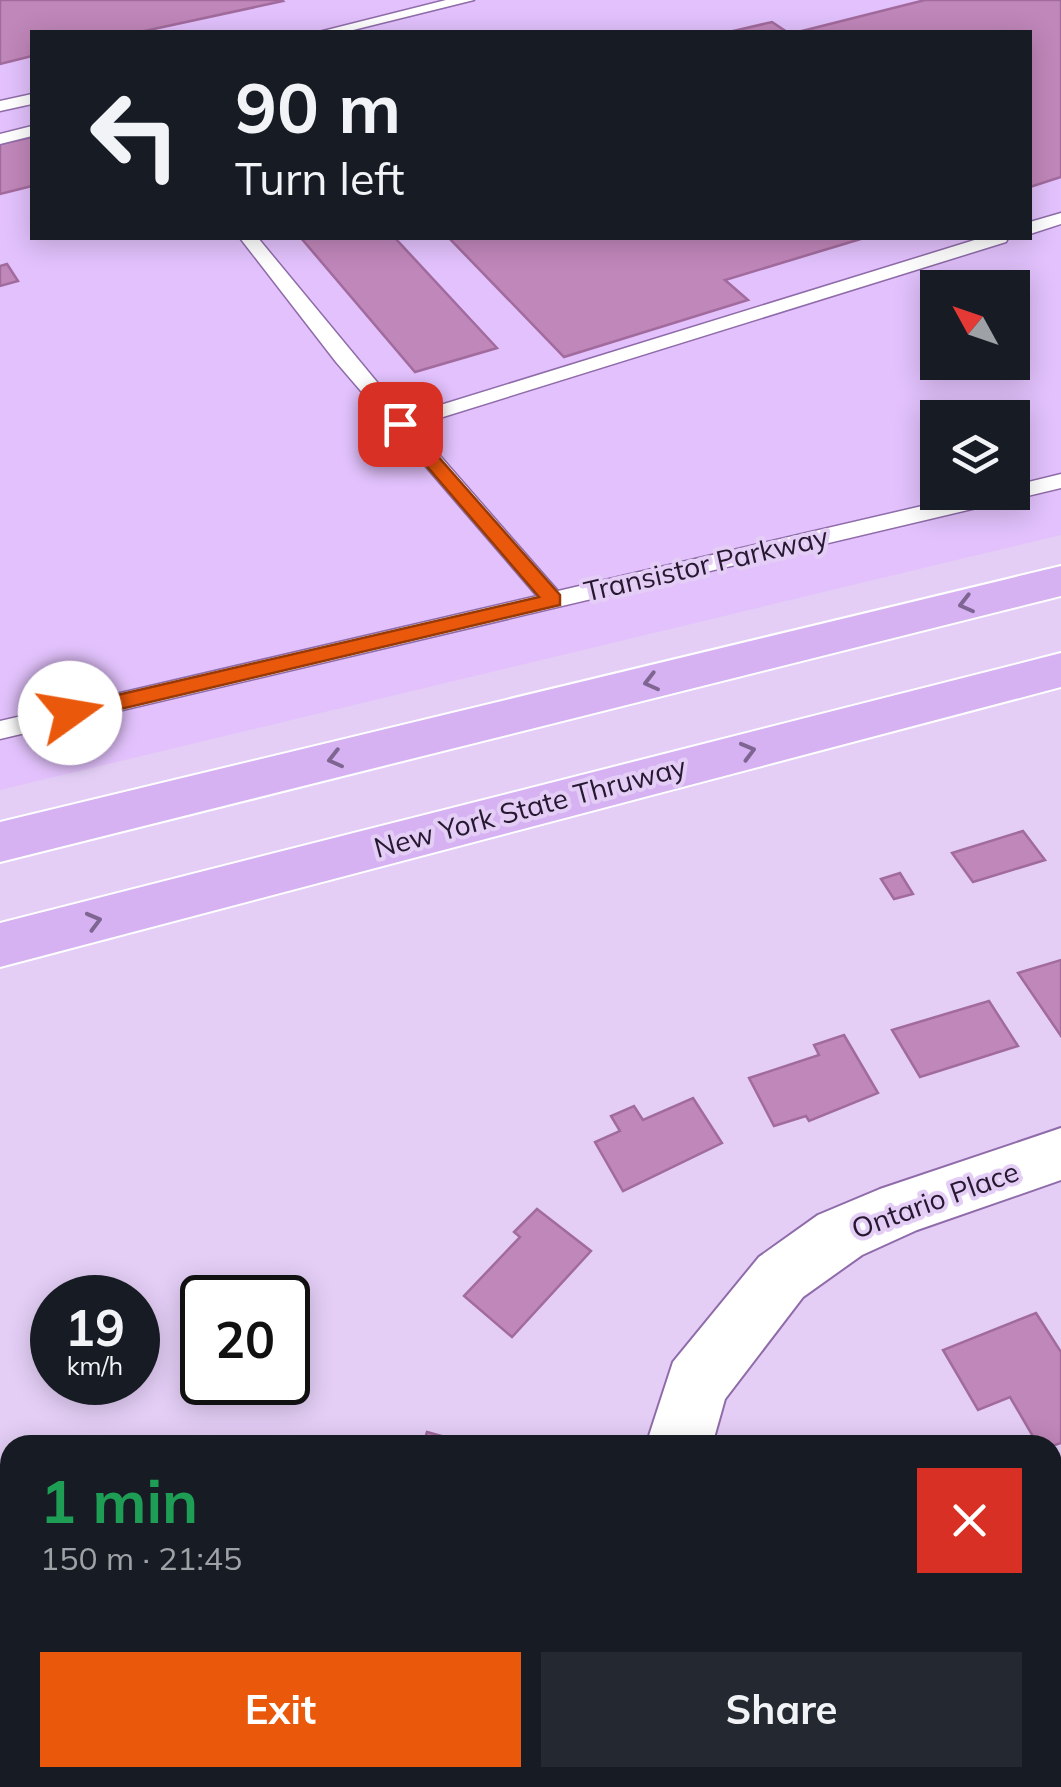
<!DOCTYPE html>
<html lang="en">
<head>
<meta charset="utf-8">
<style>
  body { margin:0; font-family:Mulish,sans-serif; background:#242831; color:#f1f3f6; height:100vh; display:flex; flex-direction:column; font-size:38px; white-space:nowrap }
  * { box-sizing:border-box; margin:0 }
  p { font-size:32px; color:#9ea1a6 }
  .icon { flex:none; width:55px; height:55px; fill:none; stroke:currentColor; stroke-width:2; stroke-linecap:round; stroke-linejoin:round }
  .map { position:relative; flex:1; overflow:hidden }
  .sheet { position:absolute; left:0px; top:1435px; width:1062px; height:352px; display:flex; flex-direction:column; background:#171b24; border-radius:30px 30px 0 0; box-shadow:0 5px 25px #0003 }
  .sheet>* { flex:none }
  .top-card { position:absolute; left:30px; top:30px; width:1002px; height:210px; border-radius:0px; box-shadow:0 5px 25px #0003; background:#171b24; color:#f1f3f6; overflow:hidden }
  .needle { width:65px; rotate:310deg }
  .buttons { position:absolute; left:920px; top:270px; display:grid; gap:20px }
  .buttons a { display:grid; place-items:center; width:110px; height:110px; border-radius:0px; background:#171b24; box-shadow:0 5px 25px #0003; font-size:50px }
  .speed { position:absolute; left:30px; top:1275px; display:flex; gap:20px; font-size:50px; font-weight:700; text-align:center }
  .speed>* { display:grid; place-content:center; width:130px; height:130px; border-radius:50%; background:#171b24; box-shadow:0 5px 25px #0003; line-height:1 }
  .speed small { font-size:25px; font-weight:400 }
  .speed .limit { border:5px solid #111; border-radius:15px; background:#fff; color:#111 }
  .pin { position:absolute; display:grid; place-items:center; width:85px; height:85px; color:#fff; margin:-42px; border-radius:20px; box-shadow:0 5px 15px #0006 }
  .me { position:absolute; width:110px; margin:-55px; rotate:77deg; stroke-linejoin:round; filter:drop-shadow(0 0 8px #0008) }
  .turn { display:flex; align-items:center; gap:35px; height:210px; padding:0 40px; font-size:45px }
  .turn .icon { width:130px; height:130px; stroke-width:2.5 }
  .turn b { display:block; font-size:70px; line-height:85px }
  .round { display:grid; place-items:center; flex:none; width:105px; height:105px; border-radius:0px; background:#242831 }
  .headline { display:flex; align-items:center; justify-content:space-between; height:170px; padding:0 40px }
  h1 { font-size:60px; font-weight:700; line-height:75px; color:#1e9e55 }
  .action { display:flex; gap:20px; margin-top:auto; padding:20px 40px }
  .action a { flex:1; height:115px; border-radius:0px; background:#ea580c; color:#fff; font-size:40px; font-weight:700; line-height:115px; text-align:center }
  .action a+a { background:#242831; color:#f1f3f6 }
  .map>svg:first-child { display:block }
  .built { fill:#e2c1fc; fill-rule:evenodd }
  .building { fill:#c087ba; stroke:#a26b9d; stroke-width:2.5 }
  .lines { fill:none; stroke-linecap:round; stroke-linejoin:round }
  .lane-casing { stroke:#8f6ca9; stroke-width:3 }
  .street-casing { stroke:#8f6ca9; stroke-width:4 }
  .highway-casing { stroke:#fff; stroke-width:4 }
  .lane { fill:#fff; fill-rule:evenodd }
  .street { fill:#fff; fill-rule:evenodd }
  .highway { fill:#d6b2f2; fill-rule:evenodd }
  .oneway { stroke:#7e6592 }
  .route { fill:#ea580c; stroke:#983908; stroke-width:2.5 }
  .labels { text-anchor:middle; stroke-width:8; stroke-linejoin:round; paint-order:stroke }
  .street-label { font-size:28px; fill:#271831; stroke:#e4cef6 }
</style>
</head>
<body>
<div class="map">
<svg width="1061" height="1787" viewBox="0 0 1061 1787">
  <rect width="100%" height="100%" fill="#e4cef6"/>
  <path class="built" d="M0,0h1061v535l-1061,255zM32,32h998v206h-998zM938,288h74v74h-74zM938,418h74v74h-74z"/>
  <path class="building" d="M0,0h282l1,1 -143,31h-108v24l-32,8z
    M925,0h136v177l-31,10v-155h-232z
    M772,22l15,10h-58z
    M32,137v49l-32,8v-50z
    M301,238h94l102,110 -82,24z
    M449,238h415l-139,42 23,20 -184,57z
    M7,264l11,17 -18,5v-20z
    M1023,831l22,29 -72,22 -21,-29z
    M900,873l13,21 -19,5 -13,-20z
    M1061,960v76l-43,-63z
    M989,1001l29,45 -98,31 -28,-47z
    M844,1035l34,58 -69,28 -3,-5 -32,10 -25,-48 70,-23 -5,-10z
    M693,1098l29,45 -99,48 -28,-49 25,-11 -9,-15 23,-10 9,14z
    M537,1209l54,42 -79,86 -48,-41 56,-59 -6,-5z
    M1036,1313l25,39v91l-9,3 -14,-1 -28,-48 -32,13 -35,-60z
    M427,1432l47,13h-51z
    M427,1778h103l3,9h-104z
    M892,1778h108l10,9h-109z"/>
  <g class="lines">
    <defs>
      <path id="lane" d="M446,0h28l-129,32h-26z
        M32,94v10l-32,7v-10z
        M32,126v10l-32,8v-10z
        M1061,213v11l-31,10v-12z
        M240,238h18l147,178 576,-178h27l-2,4 -592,184 144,165 424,-99h30v-6l49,-12v14l-1061,251v-18l537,-125 -201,-234z"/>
      <path id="street" d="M1061,1128v52l-144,50 -55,25 -59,42 -78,102 -13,46h-66l27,-83 86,-105 59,-42 62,-26z
        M688,1778h76l3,9h-76z"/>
      <path id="highway" d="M1061,566v30l-1061,266v-40z
        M1061,653v34l-1061,280v-44z"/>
    </defs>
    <use href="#lane" class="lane-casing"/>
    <use href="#street" class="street-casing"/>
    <use href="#highway" class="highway-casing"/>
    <use href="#lane" class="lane"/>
    <use href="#street" class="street"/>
    <use href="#highway" class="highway"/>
  </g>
  <defs><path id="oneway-chevron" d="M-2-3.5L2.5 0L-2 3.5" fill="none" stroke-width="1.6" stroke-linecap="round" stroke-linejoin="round" transform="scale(2.5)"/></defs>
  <g class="oneway">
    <use href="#oneway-chevron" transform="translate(966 604) rotate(166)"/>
    <use href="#oneway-chevron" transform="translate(651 682) rotate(166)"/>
    <use href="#oneway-chevron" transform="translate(748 751) rotate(-15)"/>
    <use href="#oneway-chevron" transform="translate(335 759) rotate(166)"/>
    <use href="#oneway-chevron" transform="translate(94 921) rotate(-15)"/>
  </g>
  <path class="route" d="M394,420h12l154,175v10l-490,116 -7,-3v-10l7,-2 469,-109 -145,-169z"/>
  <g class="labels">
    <g class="street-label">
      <text transform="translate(706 564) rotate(-13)" y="10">Transistor Parkway</text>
      <text transform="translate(530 807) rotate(-15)" y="10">New York State Thruway</text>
      <text transform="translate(935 1200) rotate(-20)" y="10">Ontario Place</text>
    </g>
  </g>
</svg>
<div class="buttons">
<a><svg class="needle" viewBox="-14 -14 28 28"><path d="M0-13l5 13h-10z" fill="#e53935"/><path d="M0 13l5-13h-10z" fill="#9ea1a6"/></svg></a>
<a><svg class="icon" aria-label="layers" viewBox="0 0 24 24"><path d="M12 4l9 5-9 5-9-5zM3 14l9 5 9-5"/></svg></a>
</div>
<div class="speed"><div>19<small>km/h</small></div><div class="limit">20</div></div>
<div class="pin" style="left:400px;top:424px;background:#d93025"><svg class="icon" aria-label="arrive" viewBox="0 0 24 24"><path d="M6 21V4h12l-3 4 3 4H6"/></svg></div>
<svg class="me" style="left:70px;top:713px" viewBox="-20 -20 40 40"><circle r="19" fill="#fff"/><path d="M0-13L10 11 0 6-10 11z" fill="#ea580c"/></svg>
<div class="top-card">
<div class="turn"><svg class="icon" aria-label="left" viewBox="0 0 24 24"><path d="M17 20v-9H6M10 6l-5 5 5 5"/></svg><div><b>90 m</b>Turn left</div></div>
</div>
<section class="sheet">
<div class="headline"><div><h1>1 min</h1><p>150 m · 21:45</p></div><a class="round" style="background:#d93025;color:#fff"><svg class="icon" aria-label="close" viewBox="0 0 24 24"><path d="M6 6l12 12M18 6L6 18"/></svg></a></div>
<div class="action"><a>Exit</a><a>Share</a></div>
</section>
</div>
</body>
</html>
